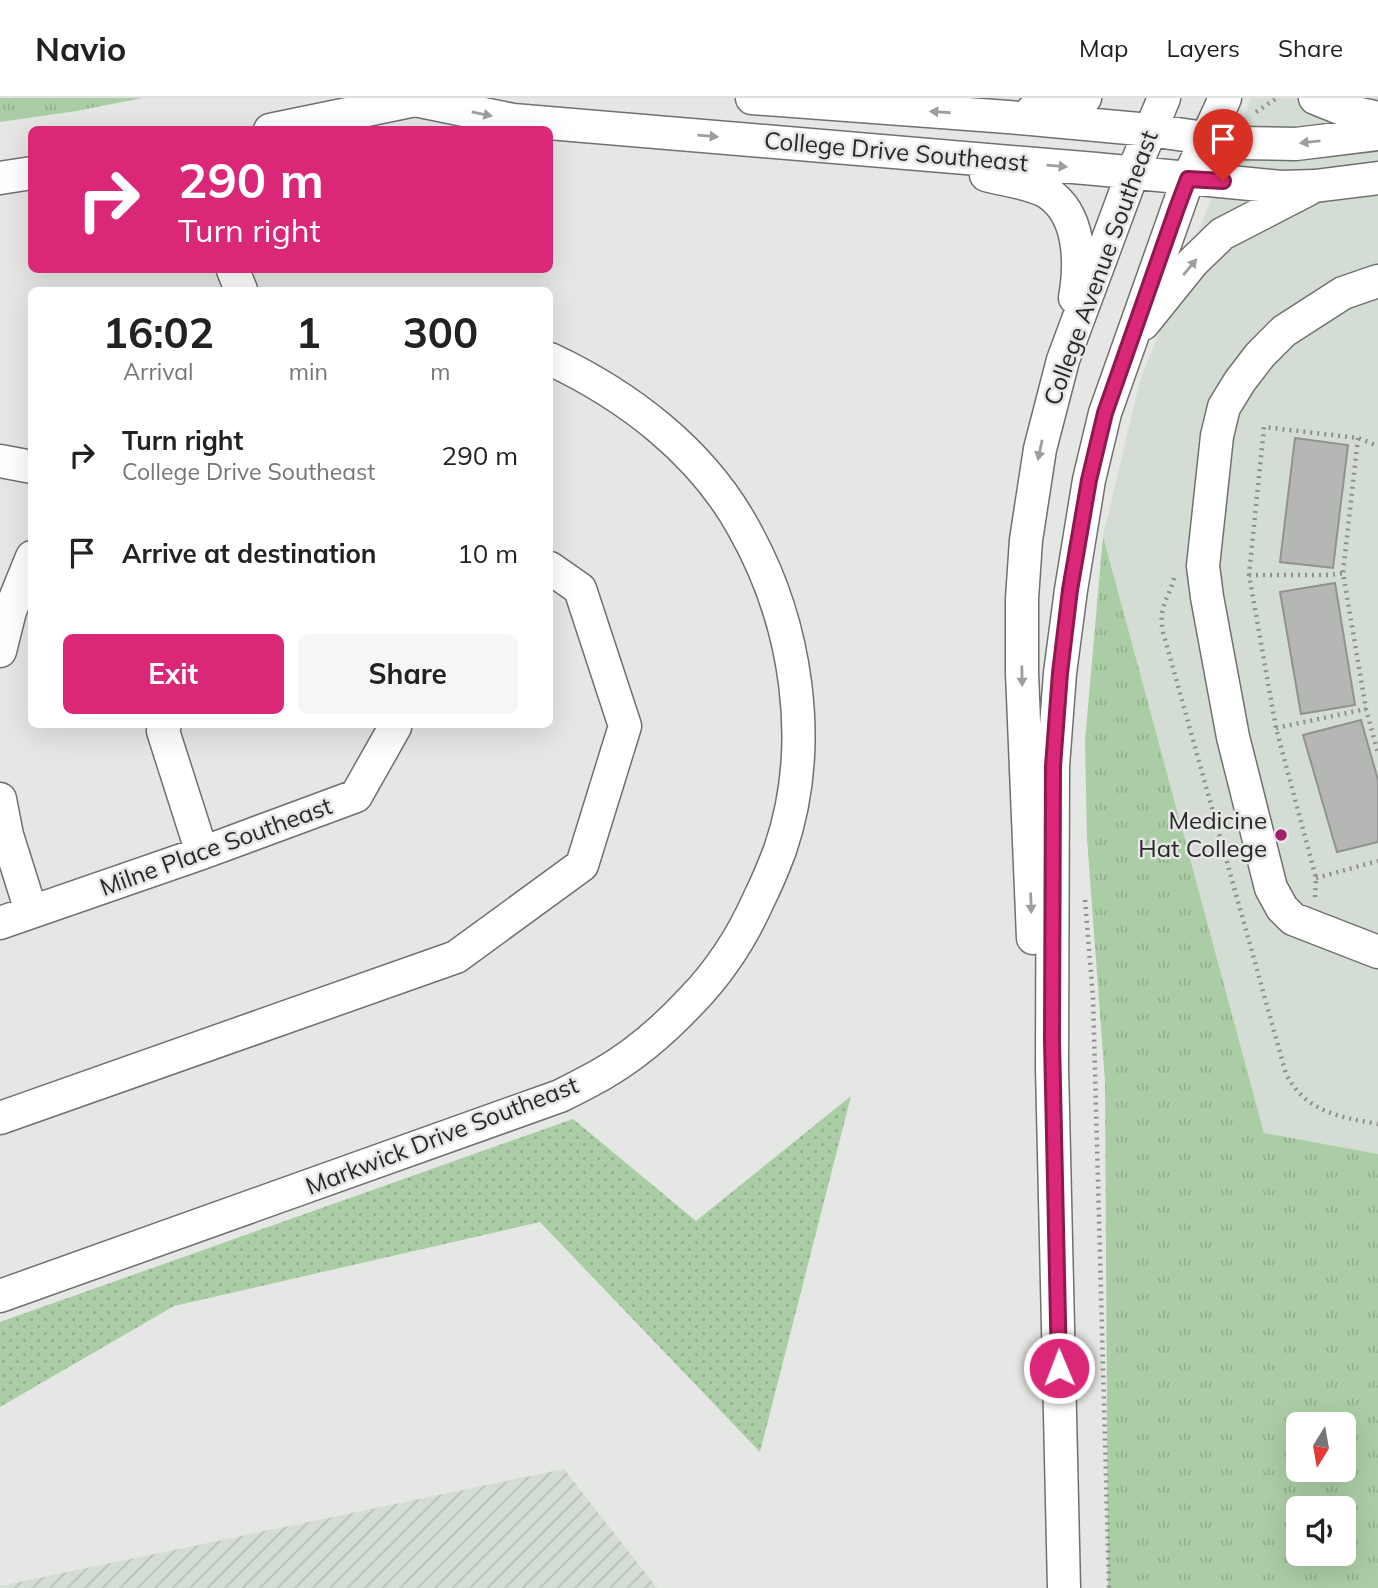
<!DOCTYPE html>
<html lang="en">
<head>
<meta charset="utf-8">
<style>
  body { margin:0; font-family:Mulish,sans-serif; background:#f6f6f6; color:#222; height:100vh; display:flex; flex-direction:column; font-size:26px; white-space:nowrap }
  * { box-sizing:border-box; margin:0 }
  p { font-size:23px; color:#767676 }
  .icon { flex:none; width:38px; height:38px; fill:none; stroke:currentColor; stroke-width:2; stroke-linecap:round; stroke-linejoin:round }
  .map { position:relative; flex:1; overflow:hidden }
  .drawer { position:absolute; left:28px; top:189px; width:525px; height:441px; display:flex; flex-direction:column; background:#fff; border-radius:10px; box-shadow:0 7px 28px #0002 }
  .drawer>* { flex:none }
  .hud { position:absolute; left:28px; top:28px; width:525px; height:147px; border-radius:10px; box-shadow:0 7px 28px #0002; background:#db2777; color:#fff; overflow:hidden }
  .needle { width:46px; rotate:191deg }
  .tools { position:absolute; left:1286px; top:1314px; display:grid; gap:14px }
  .tools a { display:grid; place-items:center; width:70px; height:70px; border-radius:10px; background:#fff; box-shadow:0 7px 28px #0002; font-size:35px }
  .pin { position:absolute; display:grid; place-items:center; width:60px; height:60px; color:#fff; margin:-72px -30px; border-radius:50% 50% 50% 0; rotate:-45deg; box-shadow:0 0 7px #0007 }
  .pin .icon { rotate:45deg }
  .me { position:absolute; width:77px; margin:-38px; rotate:359deg; stroke-linejoin:round; filter:drop-shadow(0 0 5px #0008) }
  .turn { display:flex; align-items:center; gap:24px; height:147px; padding:0 35px; font-size:32px }
  .turn .icon { width:91px; height:91px; stroke-width:2.5 }
  .turn b { display:block; font-size:49px; line-height:60px }
  .eta { display:flex; justify-content:space-evenly; align-items:center; height:119px; text-align:center }
  .eta b { font-size:42px; font-weight:700; line-height:49px }
  .action { display:flex; gap:14px; margin-top:auto; padding:14px 35px }
  .action a { flex:1; height:80px; border-radius:10px; background:#db2777; color:#fff; font-size:28px; font-weight:700; line-height:80px; text-align:center }
  .action a+a { background:#f6f6f6; color:#222 }
  ul { padding:0; list-style:none }
  li { display:flex; align-items:center; gap:21px; height:98px; padding:0 35px }
  li div { flex:1 }
  li b { display:block; font-size:26px }
  li em { font-style:normal }
  header { display:flex; align-items:center; gap:42px; box-sizing:border-box; height:98px; padding:0 35px; background:#fff; border-bottom:2px solid #e0e0e0 }
  header strong { font-size:33px }
  nav { display:flex; gap:38px; margin-inline-start:auto; font-size:24px }
  .map>svg:first-child { display:block }
  .built { fill:#d4ddd3 }
  .industrial { fill:url(#industrial-furrows) }
  .grass { fill:url(#grass-dots) }
  .park { fill:url(#park-tufts); fill-rule:evenodd }
  .building { fill:#b4b7b4; stroke:#90938f; stroke-width:2 }
  .lines { fill:none; stroke-linecap:round; stroke-linejoin:round }
  .minor-casing { stroke:#6e716d; stroke-width:35 }
  .path { stroke:#8e908e; stroke-width:4.5; stroke-dasharray:2 5; stroke-linecap:butt }
  .minor { stroke:#fff; stroke-width:32 }
  .oneway { fill:#9e9e9e }
  .route-casing { stroke:#8e194d; stroke-width:18 }
  .route { stroke:#db2777; stroke-width:12 }
  .poi-dot { fill:#a31f6b; stroke:#e4e7e3; stroke-width:2.5 }
  .labels { text-anchor:middle; stroke-width:5; stroke-linejoin:round; paint-order:stroke }
  .street-label { font-size:24px; fill:#272827; stroke:#e4e7e3 }
  .poi-label { font-size:24px; fill:#272827; stroke:#e4e7e3; text-anchor:end }
</style>
</head>
<body>
<header>
<strong>Navio</strong>
<nav><a>Map</a><a>Layers</a><a>Share</a></nav>
</header>
<div class="map">
<svg width="1378" height="1490" viewBox="0 0 1378 1490">
  <defs>
    <pattern id="industrial-furrows" width="10" height="10" patternUnits="userSpaceOnUse" patternTransform="scale(1.75)"><rect width="10" height="10" fill="#d4ddd3"/><path d="M-1 1l2-2M0 10L10 0M9 11l2-2" fill="none" stroke="#b6beb5"/></pattern>
    <pattern id="grass-dots" width="8" height="8" patternUnits="userSpaceOnUse" patternTransform="scale(1.75)"><rect width="8" height="8" fill="#abcda5"/><path d="M2 2h.1M6 6h.1" fill="none" stroke="#93b08e" stroke-width="1.8" stroke-linecap="round"/></pattern>
    <pattern id="park-tufts" width="24" height="20" patternUnits="userSpaceOnUse" patternTransform="scale(1.75)"><rect width="24" height="20" fill="#abcda5"/><path d="M3 7l-1-3M5 7V3M7 7l1-3M15 17l-1-3M17 17v-4M19 17l1-3" fill="none" stroke="#93b08e"/></pattern>
  </defs>
  <rect width="100%" height="100%" fill="#e4e7e3"/>
  <path class="built" d="M1251,0h127v1056l-114,-21 -161,-597 37,-155z"/>
  <path class="industrial" d="M564,1371l93,119h-657v-2z"/>
  <path class="grass" d="M851,998l-91,356 -220,-230 -366,84 -174,101v-85l573,-203 123,102z"/>
  <path class="park" d="M0,0h143l-67,13 -76,11z
    M1103,438l161,597 114,21v434h-270l-3,-507 -18,-242 -2,-98zM1298,1326h46v46h-46zM1298,1410h46v46h-46z"/>
  <path class="building" d="M1295,340l53,7 -15,123 -53,-6z
    M1335,485l20,122 -54,9 -21,-122z
    M1361,622l17,60v62l-41,10 -34,-117z"/>
  <g class="lines">
    <defs>
      <path id="minor" d="M752,0l256,19 142,13 89,13 57,1 82,-10
        M1315,0l32,13 31,7
        M415,2l98,20 583,49 185,18 34,-1 63,-8
        M1032,13l53,-13
        M270,32l145,-30 19,-1
        M986,77c18,5 46,8 62,18 33,22 33,70 27,105
        M0,80l32,-5
        M233,172l8,20
        M1378,183l-35,12 -59,38 -24,24 -20,26 -16,26 -7,29 -14,130 4,31 26,140 38,151 11,20 11,11 85,33
        M1143,226l50,-62 29,-28 87,-45
        M0,363l32,6
        M0,553l10,-40 22,-54
        M165,626l-2,7 39,122
        M0,701l7,36 24,76
        M0,825l202,-70 154,-57 39,-69
        M1033,840l-11,-265v-74l4,-59 14,-91 23,-89 70,-188 31,-74
        M0,1020l456,-161 126,-92 43,-139 -45,-137 -30,-21
        M0,1198l560,-200c14,-7 28,-14 42,-22 33,-19 64,-46 90,-74 28,-29 51,-65 67,-101 8,-16 15,-33 21,-49 36,-105 17,-228 -37,-323 -42,-76 -116,-132 -193,-168
        M1064,1490l-12,-521 1,-301 7,-93 11,-83 18,-110 16,-67 83,-234 37,-81"/>
    </defs>
    <use href="#minor" class="minor-casing"/>
    <path class="path" d="M1256,14l21,-14
      M1358,340l-15,135 23,136 12,44
      M1249,477h80l14,-2
      M1174,480c-6,23 -16,28 -11,54l123,442c20,38 53,43 92,50
      M1276,630l90,-19
      M1316,780l62,-17
      M1315,799l1,-19 -40,-150 -27,-153 15,-148 94,11 20,8
      M1085,802l8,97 16,591"/>
    <use href="#minor" class="minor"/>
  </g>
  <defs><path id="oneway-solid" d="M-6-.8H1V-3.2L6.5 0L1 3.2V.8H-6Z" transform="scale(1.75)"/></defs>
  <g class="oneway">
    <use href="#oneway-solid" transform="translate(940 14) rotate(-176)"/>
    <use href="#oneway-solid" transform="translate(482 16) rotate(12)"/>
    <use href="#oneway-solid" transform="translate(708 38) rotate(5)"/>
    <use href="#oneway-solid" transform="translate(1310 44) rotate(174)"/>
    <use href="#oneway-solid" transform="translate(1057 68) rotate(5)"/>
    <use href="#oneway-solid" transform="translate(1190 169) rotate(-50)"/>
    <use href="#oneway-solid" transform="translate(1040 352) rotate(102)"/>
    <use href="#oneway-solid" transform="translate(1022 578) rotate(89)"/>
    <use href="#oneway-solid" transform="translate(1031 805) rotate(88)"/>
  </g>
  <g class="lines">
    <defs>
      <path id="route" d="M1059,1270l-7,-328 1,-274 7,-93 10,-83 19,-110 16,-67 72,-205 11,-29 35,2"/>
    </defs>
    <use href="#route" class="route-casing"/>
    <use href="#route" class="route"/>
  </g>
  <circle class="poi-dot" cx="1281" cy="737" r="7"/>
  <g class="labels">
    <g class="street-label">
      <text transform="translate(896 54) rotate(5)" y="8">College Drive Southeast</text>
      <text transform="translate(1101 170) rotate(-70)" y="8">College Avenue Southeast</text>
      <text transform="translate(216 749) rotate(-20)" y="8">Milne Place Southeast</text>
      <text transform="translate(442 1038) rotate(-21)" y="8">Markwick Drive Southeast</text>
    </g>
    <g class="poi-label">
      <text x="1267" y="731">Medicine<tspan x="1267" dy="28">Hat College</tspan></text>
    </g>
  </g>
</svg>
<div class="tools">
<a><svg class="needle" viewBox="-14 -14 28 28"><path d="M0-13l5 13h-10z" fill="#e53935"/><path d="M0 13l5-13h-10z" fill="#767676"/></svg></a>
<a><svg class="icon" aria-label="sound" viewBox="0 0 24 24"><path d="M4 9h4l5-4v14l-5-4H4zM17 9q2 3 0 6"/></svg></a>
</div>
<div class="pin" style="left:1223px;top:83px;background:#d93025"><svg class="icon" aria-label="arrive" viewBox="0 0 24 24"><path d="M6 21V4h12l-3 4 3 4H6"/></svg></div>
<svg class="me" style="left:1059px;top:1270px" viewBox="-20 -20 40 40"><circle r="17" fill="#db2777" stroke="#fff" stroke-width="3"/><path d="M0-11L8 9 0 5-8 9z" fill="#fff"/></svg>
<div class="hud">
<div class="turn"><svg class="icon" aria-label="right" viewBox="0 0 24 24"><path d="M7 20v-9h11M14 6l5 5-5 5"/></svg><div><b>290 m</b>Turn right</div></div>
</div>
<section class="drawer">
<div class="eta">
<div><b>16:02</b><p>Arrival</p></div>
<div><b>1</b><p>min</p></div>
<div><b>300</b><p>m</p></div>
</div>
<ul>
<li><svg class="icon" aria-label="right" viewBox="0 0 24 24"><path d="M7 20v-9h11M14 6l5 5-5 5"/></svg><div><b>Turn right</b><p>College Drive Southeast</p></div><em>290 m</em></li>
<li><svg class="icon" aria-label="arrive" viewBox="0 0 24 24"><path d="M6 21V4h12l-3 4 3 4H6"/></svg><div><b>Arrive at destination</b></div><em>10 m</em></li>
</ul>
<div class="action"><a>Exit</a><a>Share</a></div>
</section>
</div>
</body>
</html>
